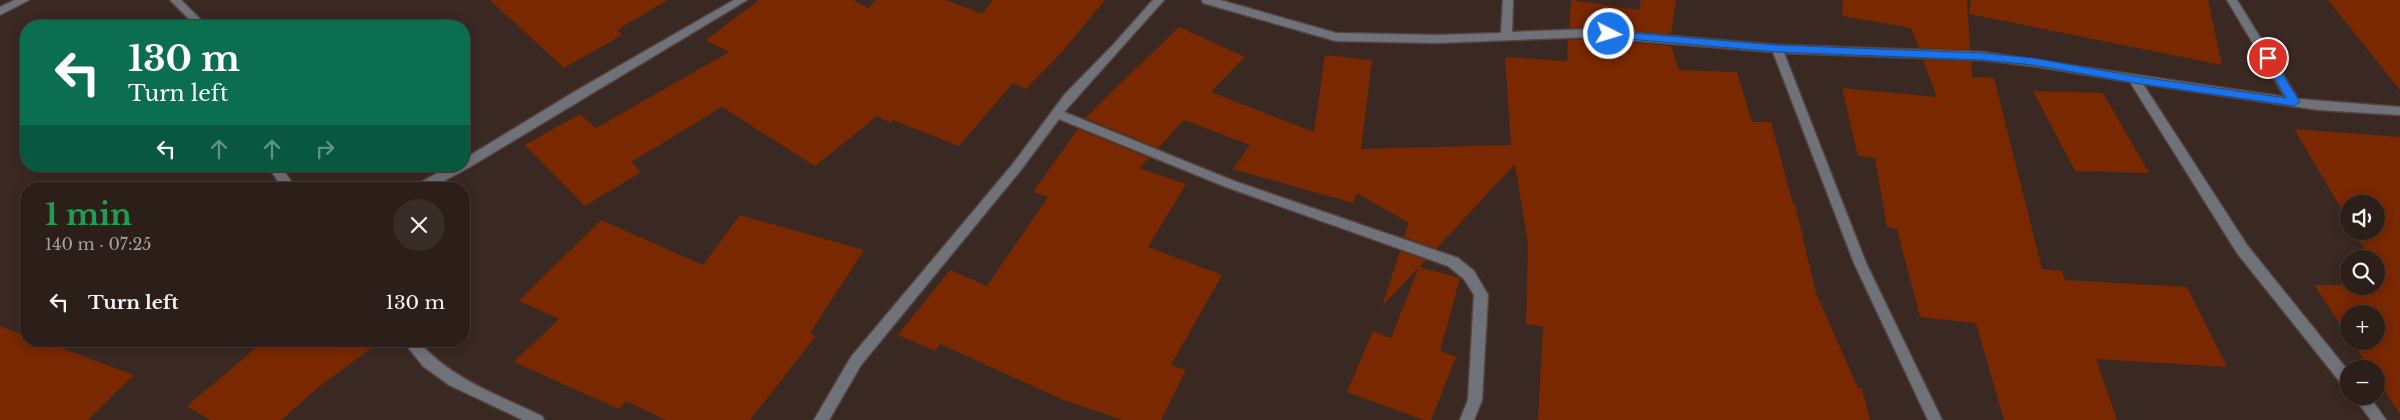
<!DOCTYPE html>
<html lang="en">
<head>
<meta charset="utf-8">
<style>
  body { margin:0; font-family:"Libre Baskerville",serif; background:#382c27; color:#f1f3f6; height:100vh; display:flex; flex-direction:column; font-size:19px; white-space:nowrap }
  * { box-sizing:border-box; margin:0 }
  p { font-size:16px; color:#a6a2a2 }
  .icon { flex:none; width:28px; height:28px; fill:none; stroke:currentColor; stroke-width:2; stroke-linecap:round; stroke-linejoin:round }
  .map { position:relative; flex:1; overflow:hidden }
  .sheet { position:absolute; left:20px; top:182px; width:450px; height:165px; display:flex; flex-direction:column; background:#2c1f1a; border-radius:20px; box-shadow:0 2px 12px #0003,0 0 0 1px #483d39 }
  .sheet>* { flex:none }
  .banner { position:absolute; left:20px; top:20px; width:450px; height:152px; border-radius:20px; box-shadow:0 2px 12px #0003,0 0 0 1px #483d39; background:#0b6e4f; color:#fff; overflow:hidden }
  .buttons { position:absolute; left:2340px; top:195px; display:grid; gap:10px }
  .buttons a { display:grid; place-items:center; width:45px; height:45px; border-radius:50%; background:#2c1f1a; box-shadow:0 2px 12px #0003,0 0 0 1px #483d39; font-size:25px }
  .pin { position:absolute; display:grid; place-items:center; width:42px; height:42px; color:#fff; margin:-21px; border:2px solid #fff; border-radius:50%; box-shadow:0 1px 5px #0007 }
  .me { position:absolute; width:55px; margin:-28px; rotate:95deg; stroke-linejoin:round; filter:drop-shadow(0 0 4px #0008) }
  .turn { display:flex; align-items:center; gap:18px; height:105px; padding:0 25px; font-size:22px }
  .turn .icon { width:65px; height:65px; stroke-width:2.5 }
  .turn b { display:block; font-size:35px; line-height:42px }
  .lanes { display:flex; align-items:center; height:48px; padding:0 25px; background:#0003; justify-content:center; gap:25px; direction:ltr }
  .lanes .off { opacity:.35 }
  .round { display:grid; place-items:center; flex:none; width:52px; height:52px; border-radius:26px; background:#382c27 }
  .summary { display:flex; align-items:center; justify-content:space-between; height:85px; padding:0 25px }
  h1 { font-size:30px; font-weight:800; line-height:38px; color:#1e9e55 }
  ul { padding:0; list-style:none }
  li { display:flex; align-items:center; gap:15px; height:70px; padding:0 25px }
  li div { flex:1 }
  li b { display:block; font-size:19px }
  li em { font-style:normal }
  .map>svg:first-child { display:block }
  .building { fill:#792800 }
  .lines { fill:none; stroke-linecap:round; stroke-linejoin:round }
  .minor-casing { stroke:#55453f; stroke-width:3 }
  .minor { fill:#70727a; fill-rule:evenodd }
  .route { fill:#1a73e8; stroke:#114b97 }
</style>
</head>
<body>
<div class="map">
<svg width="2400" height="420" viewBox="0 0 2400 420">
  <rect width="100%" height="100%" fill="#3a2922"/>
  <path class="building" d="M490,0h178l-51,30 5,5 -58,33z
    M759,0h94l15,8 8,-8h70l36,14 11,-14h112l-43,52 -36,37 -13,-6 -54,63 -66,-26 -3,3 -13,-7 -62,50 -93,-59 -91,55 10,10 -56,34 -60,-61 55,-31 16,14 133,-76 -23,-12z
    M1571,0l68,10 2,-10h35l-5,34 -81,-7 -21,1z
    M1843,0h124l3,50 -51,-2 -8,-20 -69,-12z
    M1971,0h237l14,65 -253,-51z
    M2328,0h72v90z
    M1179,27l66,30 -34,35 103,40 11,-77 47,5 -11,89 150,-4 -6,-88 62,4 1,-21 22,-1 81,7 8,24 58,2 15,50h19l22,82h2l21,89 42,95 4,1 8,31h-332l5,-93 -17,-3 2,-80 -13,-80 -79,85 -32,-12 5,-14 -52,-30 -4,10 -120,-34 17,-24 -66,-25 -26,28 -73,-30z
    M1923,60l48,1 1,16 22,1 48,191 20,2 3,9 122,7 40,80 -131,-8 21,61h-113l-28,-97 -56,-6 -23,-88 -10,-2 -12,-69 -17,-2 -16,-68 95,9z
    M2033,91l70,2 46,80 -74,-2z
    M1078,129l71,29 -10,10 47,16 -38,63 74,28 -51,90 15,5 -25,50h-39l-61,-21 -121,-55 -5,7 -37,-16 52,-65 37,16 61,-89 -15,-5z
    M2294,129l106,8v277l-24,-36v-9h-6l-18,-28h24v-27h-27v23l-35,-52h26l9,-4v5h27v-27h-6l-16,-28h22v-27h-27v18z
    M740,215l124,35 -54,83 6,3 -66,84h-84l-40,-19 -7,8 -105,-47 45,-43 -40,-18 82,-81 102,45z
    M1400,251l26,9 -44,46z
    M1419,267l41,11 -20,73 16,6 -25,63h-7l-77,-28 26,-61 18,7z
    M0,326l26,10v5h16l92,34 -46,45h-88z
    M264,341h117l-61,45 -39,34h-71l-23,-14z"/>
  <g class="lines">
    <defs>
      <path id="minor" d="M15,0h14l-29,15v-8z
        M170,0h11l26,26h-11z
        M734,0h13l-279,168 -39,21h-17l2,-3 36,-20h14v-7l115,-70z
        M1153,0h11l-100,112 170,69 224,77 16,13 14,24 -6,105 -8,20h-14l8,-20 6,-105 -10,-16 -16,-13 -222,-79 -167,-68 -39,52 -159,194 -32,55h-15l37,-63 161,-192 53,-71 48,-49z
        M1202,0h18l116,33 102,2 63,-2 2,-33h10l-1,32 78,-3 187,16 205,7 303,45 -58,-97h10l61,99 102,8v8l-81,-5 -176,-26 104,161 102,127v17l-5,-2 -107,-134 -107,-171 -97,-16 -51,-6 -198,-7 82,210 76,157h-14l-74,-157 -81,-211 -183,-15 -152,6 -102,-2 -133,-38z
        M268,166h13l15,23h-13z
        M403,341h15c33,38 80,54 124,75l2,4h-21l-74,-35 -26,-19z
        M2353,396h16l17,24h-15z"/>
    </defs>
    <use href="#minor" class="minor-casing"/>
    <use href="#minor" class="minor"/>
  </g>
  <path class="route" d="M1609,31l168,14 205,8 51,5 101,18 152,22 -23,-40 5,-3 3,1 29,46 -6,4 -160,-23 -101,-18 -51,-5 -205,-8 -171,-15v-5z"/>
</svg>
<div class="buttons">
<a><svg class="icon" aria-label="sound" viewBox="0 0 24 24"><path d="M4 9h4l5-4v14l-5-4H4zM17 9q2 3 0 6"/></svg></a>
<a><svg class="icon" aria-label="search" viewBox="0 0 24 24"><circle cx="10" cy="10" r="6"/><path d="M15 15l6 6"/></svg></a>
<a>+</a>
<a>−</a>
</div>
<div class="pin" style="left:2268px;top:58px;background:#d93025"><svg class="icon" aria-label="arrive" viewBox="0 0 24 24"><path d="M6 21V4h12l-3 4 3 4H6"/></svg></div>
<svg class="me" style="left:1609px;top:34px" viewBox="-20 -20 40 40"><circle r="17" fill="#1a73e8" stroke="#fff" stroke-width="3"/><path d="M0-11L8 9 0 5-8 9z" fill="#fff"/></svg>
<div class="banner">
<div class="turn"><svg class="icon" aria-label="left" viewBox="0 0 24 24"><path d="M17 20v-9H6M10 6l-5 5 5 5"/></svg><div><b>130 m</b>Turn left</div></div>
<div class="lanes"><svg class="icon" aria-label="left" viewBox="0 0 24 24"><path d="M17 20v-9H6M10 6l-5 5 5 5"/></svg><svg class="icon off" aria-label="ahead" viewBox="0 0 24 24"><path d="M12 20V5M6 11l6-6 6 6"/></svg><svg class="icon off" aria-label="ahead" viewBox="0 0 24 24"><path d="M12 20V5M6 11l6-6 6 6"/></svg><svg class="icon off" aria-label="right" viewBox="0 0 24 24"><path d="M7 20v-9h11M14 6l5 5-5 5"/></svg></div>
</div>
<section class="sheet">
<div class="summary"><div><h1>1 min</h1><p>140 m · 07:25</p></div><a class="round"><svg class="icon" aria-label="close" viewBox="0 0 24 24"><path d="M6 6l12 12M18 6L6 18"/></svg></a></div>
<ul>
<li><svg class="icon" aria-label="left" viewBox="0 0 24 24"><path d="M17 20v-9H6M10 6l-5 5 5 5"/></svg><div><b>Turn left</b></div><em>130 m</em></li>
</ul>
</section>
</div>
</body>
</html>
